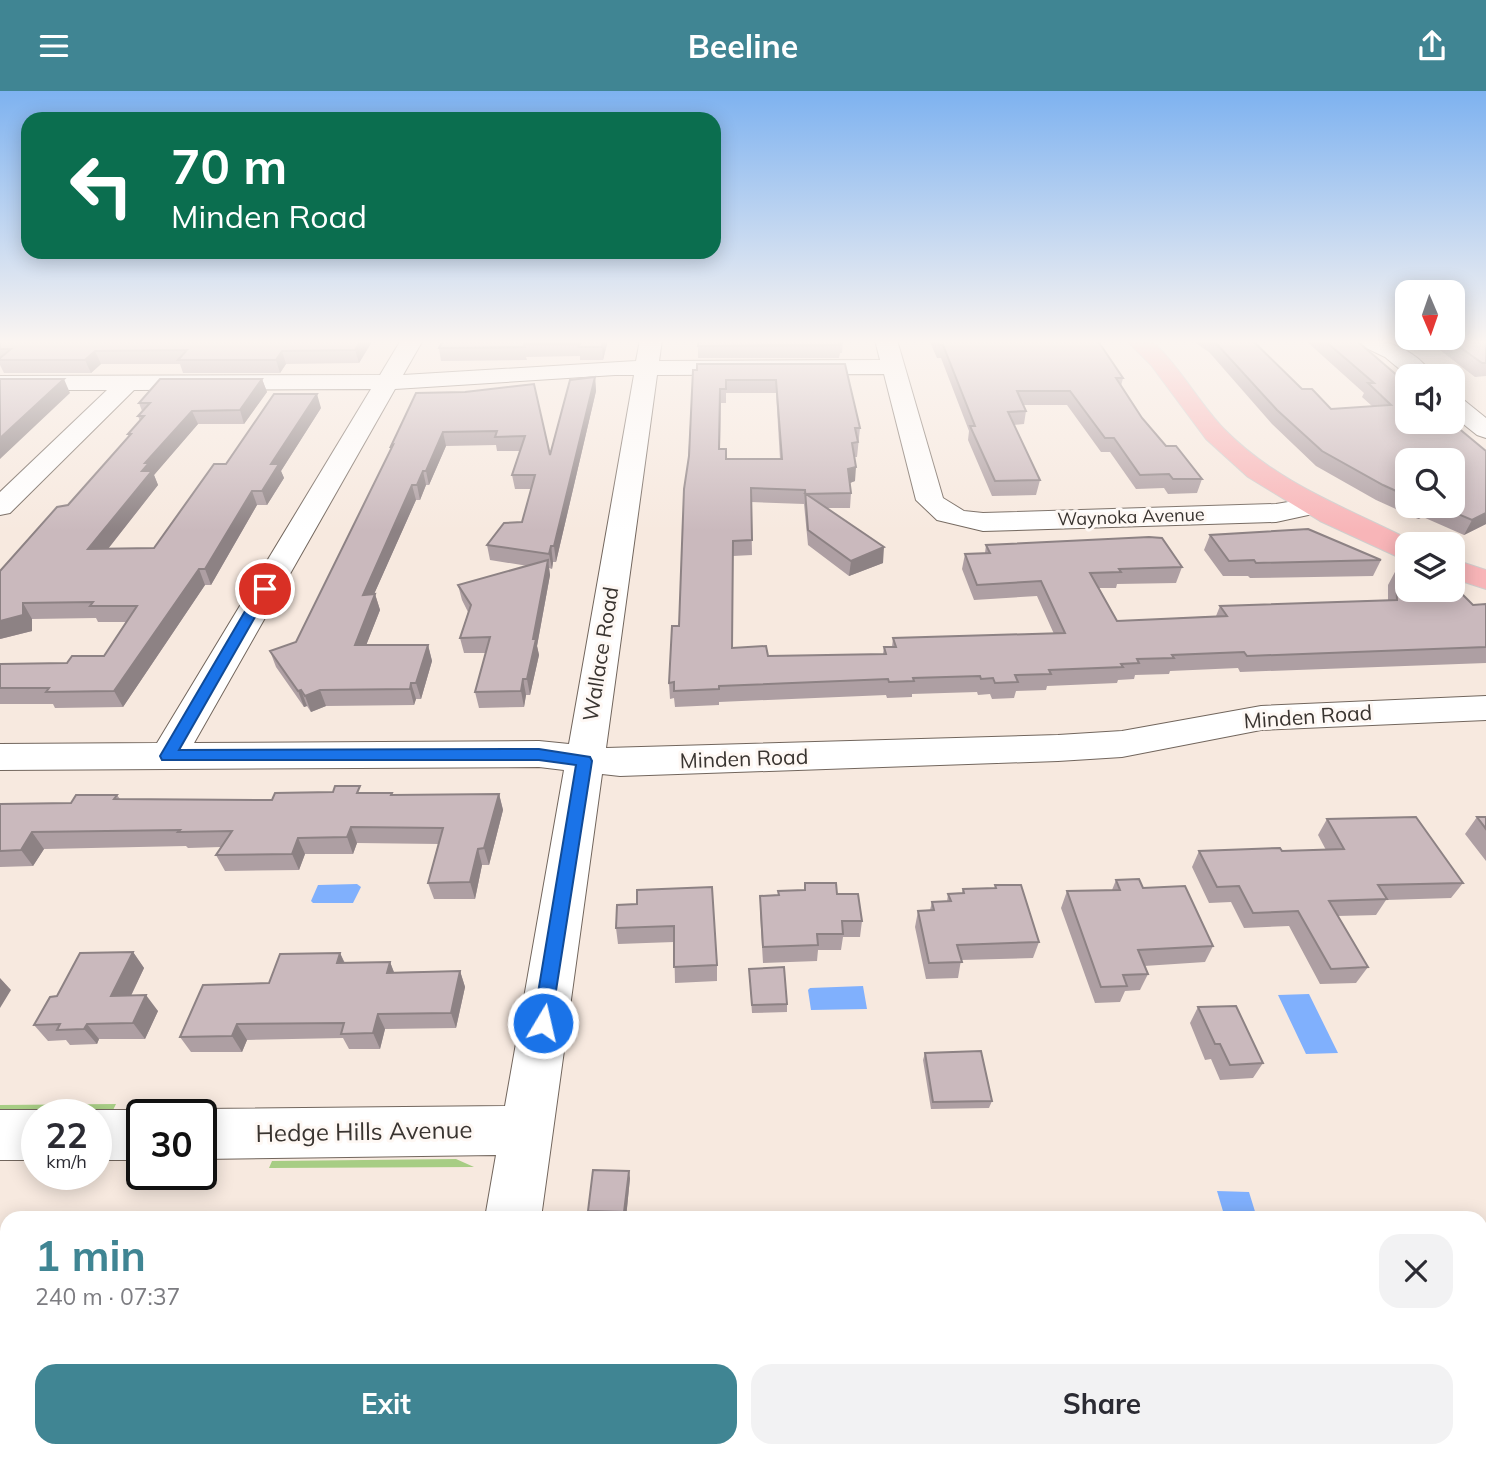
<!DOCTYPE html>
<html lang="en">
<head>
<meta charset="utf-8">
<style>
  body { margin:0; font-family:Mulish,sans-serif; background:#f2f2f3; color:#2b2b33; height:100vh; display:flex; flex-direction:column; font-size:26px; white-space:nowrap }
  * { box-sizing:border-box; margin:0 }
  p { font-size:23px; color:#7c7c81 }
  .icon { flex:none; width:38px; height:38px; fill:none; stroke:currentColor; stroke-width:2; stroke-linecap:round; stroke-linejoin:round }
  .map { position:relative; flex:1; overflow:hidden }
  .panel { position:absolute; left:0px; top:1120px; width:1488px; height:247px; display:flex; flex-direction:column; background:#fff; border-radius:21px 21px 0 0; box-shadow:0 4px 18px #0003 }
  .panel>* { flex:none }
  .banner { position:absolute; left:21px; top:21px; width:700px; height:147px; border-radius:21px; box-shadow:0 4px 18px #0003; background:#0b6e4f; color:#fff; overflow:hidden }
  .needle { width:46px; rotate:178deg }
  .buttons { position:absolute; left:1395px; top:189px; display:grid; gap:14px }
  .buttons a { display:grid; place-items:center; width:70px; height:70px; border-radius:14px; background:#fff; box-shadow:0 4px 18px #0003; font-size:35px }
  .speed { position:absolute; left:21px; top:1008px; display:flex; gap:14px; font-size:35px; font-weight:700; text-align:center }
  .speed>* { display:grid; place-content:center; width:91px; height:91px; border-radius:50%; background:#fff; box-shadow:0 4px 18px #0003; line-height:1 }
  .speed small { font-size:18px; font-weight:400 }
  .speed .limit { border:4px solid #111; border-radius:10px; background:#fff; color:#111 }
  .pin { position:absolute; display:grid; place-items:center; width:60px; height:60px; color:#fff; margin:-30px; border:4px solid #fff; border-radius:50%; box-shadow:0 2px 7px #0007 }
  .me { position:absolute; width:77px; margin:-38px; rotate:9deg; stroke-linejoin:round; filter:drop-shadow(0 0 5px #0008) }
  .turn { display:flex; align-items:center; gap:24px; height:147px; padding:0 35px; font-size:32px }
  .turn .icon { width:91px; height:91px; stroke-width:2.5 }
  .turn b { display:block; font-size:49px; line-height:60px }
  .round { display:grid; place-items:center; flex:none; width:74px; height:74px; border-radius:21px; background:#f2f2f3 }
  .headline { display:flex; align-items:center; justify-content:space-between; height:119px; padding:0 35px }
  h1 { font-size:42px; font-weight:700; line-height:52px; color:#408593 }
  .primary-button { display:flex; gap:14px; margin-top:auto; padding:14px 35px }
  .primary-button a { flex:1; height:80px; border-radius:21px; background:#408593; color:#fff; font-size:28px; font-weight:700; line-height:80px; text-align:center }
  .primary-button a+a { background:#f2f2f3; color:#2b2b33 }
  header { display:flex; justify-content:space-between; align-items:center; height:91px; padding:0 35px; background:#408593; color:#fff; font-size:32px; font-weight:700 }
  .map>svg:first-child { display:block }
  .green { fill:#a7cd84 }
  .water { fill:#80b0fd }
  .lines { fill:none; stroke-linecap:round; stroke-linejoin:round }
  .minor-casing { stroke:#72665d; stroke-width:2 }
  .major-casing { stroke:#cfcecd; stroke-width:2 }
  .minor { fill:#fff; fill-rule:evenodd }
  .major { fill:#f8b5b8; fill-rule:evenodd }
  .wall { fill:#ae9fa3; fill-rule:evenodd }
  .shaded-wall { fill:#8d8284 }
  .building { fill:#cab9bd; stroke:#8d8284; stroke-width:2; fill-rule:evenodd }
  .route { fill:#1a73e8; stroke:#114b97; stroke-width:2 }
  .labels { text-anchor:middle; stroke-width:6; stroke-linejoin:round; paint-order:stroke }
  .far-street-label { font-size:18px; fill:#393430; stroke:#fef8f4 }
  .street-label { font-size:21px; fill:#393430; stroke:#fef8f4 }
  .near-street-label { font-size:24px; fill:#393430; stroke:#fef8f4 }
</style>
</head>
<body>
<header><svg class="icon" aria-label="menu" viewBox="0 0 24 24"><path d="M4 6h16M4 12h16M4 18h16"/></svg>Beeline<svg class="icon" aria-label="share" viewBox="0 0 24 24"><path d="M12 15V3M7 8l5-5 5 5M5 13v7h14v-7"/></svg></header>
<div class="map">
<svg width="1486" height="1366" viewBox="0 0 1486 1366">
  <rect width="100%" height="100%" fill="#f7e9df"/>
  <path class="green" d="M116,1013l-3,6 -113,2v-7z
    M456,1068l18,8 -205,1 3,-7z"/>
  <path class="water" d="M357,793l4,3 -8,16h-40l-2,-2 7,-16z
    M863,895l4,23 -56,1 -3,-20 2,-2z
    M1309,903l29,59 -32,1 -28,-59z
    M1217,1100l32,1 8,26h-32z"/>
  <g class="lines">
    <defs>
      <path id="minor" d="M401,249h22l-20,35 233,-14 4,-21h22l-3,21 221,-1 -5,-20h22l46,158 21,13 19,2 293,-9 36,-6 10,2 4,6 -4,6 -46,10 -293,9 -46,-11 -21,-20 -32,-126 -227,1 -51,373 452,-13 64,-4 139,-25 225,-10v24l-225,10 -139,27 -64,4 -438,15 -18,-2 -61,444h-56l11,-63 -295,4v-44h-14l14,-6 304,-3 59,-336 -25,-3 -539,3v-26l157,-1 214,-354 -237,1 -124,123 -10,2v-23l107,-102h-107v-14l380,-1zM615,284h19l-65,369 -30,-3 -345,2 201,-354z
        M1357,249c30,-2 59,10 77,36h-26l-23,-19 -25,-12z
        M1452,304l8,2 26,21v20l-9,-3 -25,-20z
        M0,1019h37l12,5h-12v45h-37z
        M96,1019h46l12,5h-12v45h-46v-45h-12z
        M446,1360h64v6h-66z"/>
      <path id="major" d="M1126,249h24l6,5c26,25 43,58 68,84 55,56 126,80 194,115h-11v15l-11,-3 -76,-35 -72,-44 -42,-38 -55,-74z
        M1452,468l34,11v19l-34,-11z"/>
    </defs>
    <use href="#minor" class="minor-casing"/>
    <use href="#major" class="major-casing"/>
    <use href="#minor" class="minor"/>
    <use href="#major" class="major"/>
  </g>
  <path class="wall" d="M0,249h373l-14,23 -73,1 -6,9h-97l-3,-9h-79l-10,9h-87l-4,-8z
    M608,249l-5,20h-23v-4l-54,1 1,3 -86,1 -2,-13z
    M843,249l-1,13h-2l-1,5h-141v-12z
    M929,249h166l28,38 -2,8 21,32 24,28 36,33 -5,14 -29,1 -4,-6 -28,1 -26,-37h-9l-34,-47h-44l3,6 -2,13 -10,1 26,55 -4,15 -44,1 -24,-56 1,-9 -28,-73h-4z
    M1191,249h61l50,49 29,20 41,-3 -10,-9 2,-4 -59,-53h51l130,184 -22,11 -41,-18 -5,2 -42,-19 -60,-34 -44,-42 -63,-72zM1407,369l45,46h-45z
    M1427,249h59v36l-11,1z
    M845,273l15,64 -3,29h-3l1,24 -5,2 1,10 -1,15h-23l56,55 -34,13 -41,-31 -4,-41 -53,-2 1,53 -19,1v92l35,8 115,-2 1,-7h8l1,-9 161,-4 -17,-38 -63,4 -12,-31 3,-15 20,-1 1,-8 196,22 -6,16 -59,1 -1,4h-17l18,33 99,-5 4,-10 168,-6v-15l8,-15 11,20 66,15 13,-1v59l-246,9 -2,-4 -68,3 -1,3 -34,1 -1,4 -16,1 -1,3 -70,3 -1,4 -30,1 -2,7 -22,1 -2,-5 -12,1 -1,-3 -65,2v3l-25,1 -1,-3 -167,7v3l-44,2 -1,-9 -4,1 -1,-16 10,-57 14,-256zM726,302h50l4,66h-54l-6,-10 1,-46h5z
    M595,286l1,14 -40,171h-3l-1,7 -3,-1 1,7 -13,71 2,9 -9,40h-4l-2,12 -45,1 -4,-16 11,-39h-22l-4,-15 8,-26 -6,-12 -4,-15 70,-19 -38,-6 -3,-15 35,-23 9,-33h-16l-3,-14 8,-24h-23l-1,-6 -50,1 -17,39h-3l-6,15h-4l-42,94h1l5,16 -14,35h62l4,16 -11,38h-5l-2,6 -88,1 -15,6 -4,-6 -3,1 -28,-40 -6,-16 26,-9 96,-193 -1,-3 74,-54 85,63z
    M262,288l5,13 -23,32h-46l-44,51 4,10 -50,64 46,-1 72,-84 95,-56 -40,63 3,7 -17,27h-10l-46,80h-6l-82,122 -68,1 -2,-4h-53v-40l67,-1 37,-7 22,-34h-28l-2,-4 -64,1v12l-32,8 68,-134 61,-68 -1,-3 12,-13 -2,-5 4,-5 -3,-8z
    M1210,444l171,25 -8,16 -123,2 -2,-2h-25l-19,-26z
    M362,702l31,2 106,-1 4,16 -14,55h-7l-7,34h-41l-6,-16 11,-39 -82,-1 -4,11h-48l-6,16 -74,1 -9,-16 5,-8 -33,1 -2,-2 -142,3 -11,17 -33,1v-63l71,-1 46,-8 3,4 152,1z
    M1477,726h9v44l-21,-27z
    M1327,728l136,64 -12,15 -65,2 -10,15 -39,1 31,51 -12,16 -36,1 -31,-58 -45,2 -13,-26 -22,1 -17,-36 7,-16 127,-1 -8,-15z
    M1116,789l27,8 70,58 -8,16 -61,4 4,8 -8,16 -15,1 -5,11 -25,1 -34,-95 6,-17 45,-1z
    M805,792l32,11 25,27 -2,16h-17l-2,13h-23l-1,11 -54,2 -3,-51v-16l18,-1 26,-5z
    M995,794l44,57 -6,16 -72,2 -3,18 -32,1 -11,-52 3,-16 12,-1 2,-8h15l1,-8 14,-1 1,-4 32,-1z
    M637,799l80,75v16l-42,2 -1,-41 -56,2 -2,-16 21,-24z
    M133,861l11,16 -13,28 27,15 -13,28h-46l-2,5 -27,1 -4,-5 -18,1 -14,-16 23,-29z
    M340,862l5,10 45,-1 4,10 66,-1 5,16 -9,41 -71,1 -5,20h-31l-6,-11 -96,2 -5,12h-51l-11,-15 89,-54z
    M749,878l38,35v8l-35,1z
    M1198,916l65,56 -10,15 -33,2 -9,-21 -6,1 -15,-37z
    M925,962l67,48 -3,7 -58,1 -8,-49z
    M630,1087l-4,40h-37l-1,-7z
    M0,1146h7v73h-5l-2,6z
    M1023,1360h137l2,6h-144z
    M1245,1360h57l1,3 9,3h-72l5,-4z"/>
  <path class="shaded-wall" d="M362,249h11l-14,23 -4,-13z
    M603,249h5l-5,20 -1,-13z
    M95,260l6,13 -10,9 -6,-13z
    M282,260l4,13 -6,9 -4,-13z
    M595,286l1,14 -40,171 -2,-16z
    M64,288l6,14 -70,66v-21z
    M262,288l5,13 -23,32 -4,-14z
    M317,303l4,14 -40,63 3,7 -17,27 -5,-14 9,-27z
    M192,320l6,13 -44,51 4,10 -62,79 -8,-15 54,-78 3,-8z
    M443,341l3,14 -17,39 -3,-14z
    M856,376l-1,14 -8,3 1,-15z
    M423,380l3,14 -6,15 -3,-15z
    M412,394l4,15 -49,110 -4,-15z
    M252,400l5,14 -46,80 -6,-16z
    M1425,415h4l-6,11 -5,2z
    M1486,422v11l-22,11 8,-15z
    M551,455l2,16 -1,7 -3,-15z
    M884,456l-1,16 -34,13 2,-15z
    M548,469l2,15 -13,71 2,9 -9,40 -3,-16 6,-40z
    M199,478l6,16 -82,122 -9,-16z
    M375,503l5,16 -20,51 -5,-16z
    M23,512l9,16v12l-32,8v-18z
    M428,554l4,16 -11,38 -5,-16z
    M523,588l3,16 -2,12 -3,-16z
    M411,592l5,16 -2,6 -4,-16z
    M301,599l6,16 -3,1 -6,-16z
    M320,599l6,16 -15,6 -6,-16z
    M499,703l4,16 -14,55 -5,-17z
    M351,736l6,16 -4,11 -6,-17z
    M32,741l12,17 -11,17 -12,-16z
    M298,747l7,16 -6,16 -7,-16z
    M478,758l4,16 -7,34 -5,-17z
    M133,861l11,16 -21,44 -12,-16z
    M340,862l7,16 -10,-6z
    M390,871l6,16 -9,-5z
    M460,880l5,16 -9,41 -5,-15z
    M0,887l11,12 -11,18z
    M146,904l12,16 -13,28 -12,-16z
    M378,923l7,15 -5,20 -7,-16z
    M87,933l12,15 -2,5 -13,-15z
    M237,933l10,16 -5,12 -10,-16z
    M629,1080l1,7 -4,40 -2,-6z"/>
  <path class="building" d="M0,249h362l-7,10 -73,1 -6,9h-98l9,-10 -92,1 -10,9h-85v-2l11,-9h-11z
    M443,249h160l-1,7h-23l1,-4 -56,1 1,3 -86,1z
    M698,249h145h-4l1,5 -142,1z
    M936,249h159l3,1 25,37h-7l26,40 24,28h10l26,33h-29l-4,-5 -29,1 -26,-37h-9l-35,-47h-53l9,20 -18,1 32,68 -45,1 -25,-55h5l-32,-81h-4z
    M1213,249h39l50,49h10l19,20 60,-4 -23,-22h6l-50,-43h32l51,44v38h44l35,29v62l-14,7 -33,-14h13v-46h-45v36l-24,-11 -61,-34 -45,-41z
    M1450,249h36v23h-4z
    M697,273h148l15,64h-5l3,14 -6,1 4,24 -8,2 3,24 -45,1 78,53 -33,14 -43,-31 -3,-40 -54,-2 1,52 -19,1 -1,107 34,-2 2,10 118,-2 -2,-7h12l-3,-9 172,-5 -24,-52 -64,4 -12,-31 25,-1 -4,-8 163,-8 13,1 20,29 -63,2 2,3 -31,1 27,48 110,-5 -7,-10 177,-6 -1,-30 11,5v15h45v-2l3,-1 18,18 13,-1v43l-239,9 -3,-4 -72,3 2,3 -37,1 2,4 -18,1 2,3 -74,3 2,4 -36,1 3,7 -23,1 -2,-5 -12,1 -1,-3 -67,2 1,3 -25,1 -1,-3 -169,7v3l-45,2v-9l-5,1 3,-57h7l5,-137 5,-33 4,-86h4zM726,289h50l6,79h-56v-10h-7l1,-60h6z
    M595,286l-41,169h-3l-2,8 -62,-9 17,-22 18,-1 13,-47h-23l13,-39 -30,1 2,-6 -54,1 -17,39h-3l-6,14h-5l-49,110 12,-1 -20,51h73l-12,38h-5l-1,6 -90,1 -15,6 -4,-6 -3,1 -28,-40 26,-9 97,-197 -2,1 25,-53 49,-1 69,-8 16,71 20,-75z
    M0,288h64l-64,59z
    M160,288h102l-22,31 -48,1 -47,52h4l-7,8h10l-64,78 66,-1 60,-84h12l48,-70h43l-46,70h8l-17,27h-10l-47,78h-6l-85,122 -68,1 3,-4h-49v-24l67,-1 5,-7h32l33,-50h-47l3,-4 -70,1v12l-23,6v-50l57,-64 11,-2 63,-71h-3l16,-18h-6l12,-13h-11z
    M1308,438l73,31 -125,3 -2,-3 -25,1 -19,-26z
    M548,469l-15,79h3l-9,40h-4l-2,12 -46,1 15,-55 -30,1 11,-33 -13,-20z
    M335,695h25l-3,7h35l-1,2 108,-1 -15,54 -6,1 -8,33 -42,1 15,-55 -92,-1 -4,10 -49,1 -6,16 -76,1 16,-24 -54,1 2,-2 -148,2 -11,18 -21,1v-47l71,-1 5,-8h41l-3,4 158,1 3,-7 58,-1z
    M1416,726l47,66 -85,2 9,14 -58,2 39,66 -37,2 -33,-58 -45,2 -14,-27 -22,1 -18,-36 81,-3 2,3 62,-2 -17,-30z
    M1477,726h9v12z
    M1139,788l4,9 42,-2 28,60 -75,4 10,24 -25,1 4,11 -26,1 -34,-96 53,-1 -4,-10z
    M805,792h31l1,11h21l4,27h-20l1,13h-26l1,11 -55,2 -3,-51 19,-1 -1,-4 27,-1z
    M995,794h26l18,57 -82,3 5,17 -33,1 -11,-52 16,-1 -2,-8 19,-1 -3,-7 16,-1 -1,-4 33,-1z
    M712,796l5,78 -43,2v-41l-58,2 1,-23 20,-1v-14z
    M133,861l-22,44 35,-1 -13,28 -46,1 -3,5 -27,1 3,-6 -26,1 16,-28 7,-1 23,-43z
    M340,862l-3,10 53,-1 -3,11 73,-2 -9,42 -73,1 -5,19 -32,1 3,-11 -107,1 -5,12 -52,1 23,-52 66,-2 11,-29z
    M784,876l3,37 -35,1 -3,-36z
    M1236,915l27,57 -33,2 -10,-21h-5l-17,-37z
    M981,960l11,50 -59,1 -8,-49z
    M593,1079l36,1 -5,41 -36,-1z
    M347,1121l-1,4 34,-1 -1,3h-76l1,-2h18l1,-3z
    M0,1146h7v61h-7z
    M557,1360h163v6h-164z
    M814,1360h133l1,6h-134z
    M1025,1360h135l2,6h-136z
    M1250,1360h52l1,3h8l1,3h-61z"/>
  <linearGradient id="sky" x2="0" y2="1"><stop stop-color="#7eb2f0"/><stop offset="0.57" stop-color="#fbf5f1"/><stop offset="1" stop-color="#fbf5f1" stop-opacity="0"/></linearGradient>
  <rect width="1486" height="440" fill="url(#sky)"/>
  <path class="route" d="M265,494l6,4 -92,161 360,-1 51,8 2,4 -42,268 -7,3 -7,-3 -3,-6 43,-258 -37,-5h-377l-2,-4 98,-167z"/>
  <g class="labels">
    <g class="far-street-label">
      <text transform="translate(1131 426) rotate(-2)" y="6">Waynoka Avenue</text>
    </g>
    <g class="street-label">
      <text transform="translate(601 563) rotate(-81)" y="7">Wallace Road</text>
      <text transform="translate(1308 626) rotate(-4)" y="7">Minden Road</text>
      <text transform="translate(744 668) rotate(-2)" y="7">Minden Road</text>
    </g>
    <g class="near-street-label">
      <text transform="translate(364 1041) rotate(-1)" y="8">Hedge Hills Avenue</text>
    </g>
  </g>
</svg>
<div class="buttons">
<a><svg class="needle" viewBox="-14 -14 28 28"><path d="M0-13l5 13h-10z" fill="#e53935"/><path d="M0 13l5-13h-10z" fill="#7c7c81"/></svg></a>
<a><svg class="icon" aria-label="sound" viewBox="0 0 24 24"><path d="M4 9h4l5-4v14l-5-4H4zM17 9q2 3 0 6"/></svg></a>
<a><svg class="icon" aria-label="search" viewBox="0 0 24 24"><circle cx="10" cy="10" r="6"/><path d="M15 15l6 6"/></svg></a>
<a><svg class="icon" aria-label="layers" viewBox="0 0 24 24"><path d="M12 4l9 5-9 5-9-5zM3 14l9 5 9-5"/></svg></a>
</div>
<div class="speed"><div>22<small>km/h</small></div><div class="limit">30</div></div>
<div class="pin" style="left:265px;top:498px;background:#d93025"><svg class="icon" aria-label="arrive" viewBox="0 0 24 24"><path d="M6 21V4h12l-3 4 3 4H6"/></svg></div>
<svg class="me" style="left:543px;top:932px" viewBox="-20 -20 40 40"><circle r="17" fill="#1a73e8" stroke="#fff" stroke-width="3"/><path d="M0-11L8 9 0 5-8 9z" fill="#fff"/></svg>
<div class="banner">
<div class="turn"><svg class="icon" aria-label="left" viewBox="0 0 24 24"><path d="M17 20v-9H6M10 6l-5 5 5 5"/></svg><div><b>70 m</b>Minden Road</div></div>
</div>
<section class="panel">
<div class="headline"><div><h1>1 min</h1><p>240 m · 07:37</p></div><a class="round"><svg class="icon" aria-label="close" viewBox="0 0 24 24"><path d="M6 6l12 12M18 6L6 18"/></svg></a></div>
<div class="primary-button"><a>Exit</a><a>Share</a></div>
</section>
</div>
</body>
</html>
